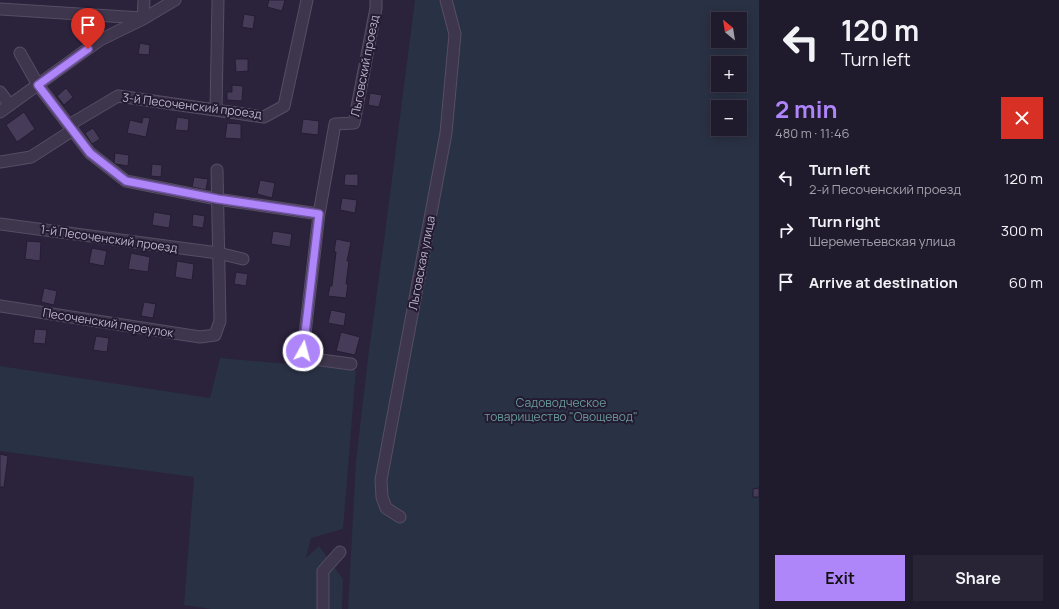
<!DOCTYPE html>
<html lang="en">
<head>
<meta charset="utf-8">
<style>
  body { margin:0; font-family:Manrope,sans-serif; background:#282335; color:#f1f3f6; height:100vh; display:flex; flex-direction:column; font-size:15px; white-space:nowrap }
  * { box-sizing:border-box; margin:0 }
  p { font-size:13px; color:#a2a1aa }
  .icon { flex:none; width:22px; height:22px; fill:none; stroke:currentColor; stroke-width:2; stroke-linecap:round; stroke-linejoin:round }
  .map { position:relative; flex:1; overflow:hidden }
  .details { display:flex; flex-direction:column; background:#201a2d; width:300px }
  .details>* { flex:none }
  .top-card { background:#201a2d; color:#f1f3f6; overflow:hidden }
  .needle { width:26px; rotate:330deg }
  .controls { position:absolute; left:711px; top:12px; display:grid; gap:8px }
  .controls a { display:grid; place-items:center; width:36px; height:36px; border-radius:0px; background:#201a2d; box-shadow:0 2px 10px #0003,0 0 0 1px #3d3849; font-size:20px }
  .pin { position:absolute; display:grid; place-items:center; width:34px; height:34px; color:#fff; margin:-41px -17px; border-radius:50% 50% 50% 0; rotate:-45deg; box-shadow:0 0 4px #0007 }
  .pin .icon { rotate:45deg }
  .me { position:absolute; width:44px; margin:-22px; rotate:7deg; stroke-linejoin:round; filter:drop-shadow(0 0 3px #0008) }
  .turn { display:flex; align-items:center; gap:14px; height:84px; padding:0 16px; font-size:18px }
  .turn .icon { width:52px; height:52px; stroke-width:2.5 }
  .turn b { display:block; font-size:28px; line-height:34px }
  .round { display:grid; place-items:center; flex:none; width:42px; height:42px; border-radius:0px; background:#282335 }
  .head { display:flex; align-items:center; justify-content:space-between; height:68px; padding:0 16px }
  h1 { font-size:24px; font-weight:700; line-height:30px; color:#af85fa }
  .cta { display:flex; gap:8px; margin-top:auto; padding:8px 16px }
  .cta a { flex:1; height:46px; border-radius:0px; background:#af85fa; color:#111; font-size:16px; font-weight:700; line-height:46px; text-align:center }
  .cta a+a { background:#282335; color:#f1f3f6 }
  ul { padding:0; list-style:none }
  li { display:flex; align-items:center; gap:12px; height:52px; padding:0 16px }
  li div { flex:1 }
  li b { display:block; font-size:15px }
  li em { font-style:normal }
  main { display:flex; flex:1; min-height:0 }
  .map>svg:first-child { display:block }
  .green { fill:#293144; fill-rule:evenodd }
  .building { fill:#463c5a; stroke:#251d33 }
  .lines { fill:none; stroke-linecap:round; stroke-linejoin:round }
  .minor-casing { stroke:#564e64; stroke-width:13 }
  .minor { stroke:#3e364c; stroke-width:11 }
  .route-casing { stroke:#7256a2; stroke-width:10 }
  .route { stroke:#af85fa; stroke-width:7 }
  .labels { text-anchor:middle; stroke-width:4; stroke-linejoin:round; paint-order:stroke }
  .street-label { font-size:12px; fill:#bab2c8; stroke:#231b31 }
  .park-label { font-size:12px; fill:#689998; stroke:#231b31 }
</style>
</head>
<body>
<main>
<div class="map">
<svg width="759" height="609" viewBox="0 0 759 609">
  <rect width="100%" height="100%" fill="#2b223c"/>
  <path class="green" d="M415,0h344v609h-411l8,-148 13,-111 15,-109zM718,19h22v22h-22zM718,63h22v22h-22zM718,107h22v22h-22z
    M220,358l136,12 -13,159 -32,9 -5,20 13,-12 24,33 -1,30h-131l-27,-4 10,-128 -194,-26v-85l210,32z"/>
  <path class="building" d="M269,0h16l-3,11 -15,-4z
    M244,14l11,2 -2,13 -11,-2z
    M140,43l10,2 -1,10 -11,-1z
    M235,59h13v12l-12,1z
    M232,85l11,1 -1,15 -15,-1v-8h5z
    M66,88l7,9 -9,8 -7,-9z
    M370,93l12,2 -3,12 -11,-2z
    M24,112l11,17 -18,13 -11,-17z
    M143,117l7,1 -4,19 -19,-4 3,-13 12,3z
    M177,117l12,2 -1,12 -13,-1z
    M303,119l16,2 -1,14 -17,-2z
    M227,123l14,1v15l-16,-1z
    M93,128l7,11 -8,5 -7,-11z
    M115,153l14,2 -1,11 -12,-2 -2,-1z
    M152,164l10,1 -1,12 -10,-1z
    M345,174h13v12l-14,-1z
    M194,177l14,2 -2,11 -14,-3z
    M260,180l15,3 -3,15 -15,-4z
    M342,198l15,2 -2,13 -15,-3z
    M154,212l17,3 -2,13 -17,-3z
    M193,214l12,2 -2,12 -11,-2z
    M273,231l19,3 -2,13 -19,-3z
    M336,239l15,3 -4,19h2l-3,23h2l-2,14 -18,-2 2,-10h2l4,-34h-2z
    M27,241l14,1 -1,19 -15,-2z
    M92,248l15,3 -3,15 -15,-3z
    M131,253l19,4 -2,15 -20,-3z
    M177,261l17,3 -2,16 -17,-3z
    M236,272l12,2 -2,12 -12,-2z
    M44,288l13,3 -3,14 -13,-3z
    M144,302l12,2 -3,14 -12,-2z
    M331,310l15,3 -2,13 -16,-3z
    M35,329l12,1 -2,14 -12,-1z
    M341,332l19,5 -5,18 -19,-4z
    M96,336l13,2 -2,14 -14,-2z
    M0,454l8,2 -4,31h-4z
    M759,488v9h-6v-8z"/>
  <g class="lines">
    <defs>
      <path id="minor" d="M0,9l142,9
        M143,19l1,-19
        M20,53l18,32 52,68 36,28 91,18 102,15
        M0,92l10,13
        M216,109l2,-109
        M0,112l100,-72 43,-21 32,-19
        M69,125l49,-29 146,21 20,-11 23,-106
        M0,162l31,-5 42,-27
        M0,224l218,29 25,6
        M0,306l200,31 15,-2 5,-14 -3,-151
        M351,364l-38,-5 -10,-8 16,-137 16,-90 19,-1 22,-115v-8
        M400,517l-14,-9 -4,-11 -1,-17 65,-347 9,-99 -9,-34
        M323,609v-38l17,-19"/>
    </defs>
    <use href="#minor" class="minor-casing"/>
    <use href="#minor" class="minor"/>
  </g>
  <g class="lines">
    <defs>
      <path id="route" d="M88,49l-50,36 52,68 36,28 92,18 101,15 -16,137"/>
    </defs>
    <use href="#route" class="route-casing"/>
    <use href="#route" class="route"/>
  </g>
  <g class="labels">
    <g class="street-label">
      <text transform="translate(365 66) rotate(-79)" y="4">Льговский проезд</text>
      <text transform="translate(192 106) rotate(7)" y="4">3-й Песоченский проезд</text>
      <text transform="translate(109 239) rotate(8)" y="4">1-й Песоченский проезд</text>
      <text transform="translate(422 263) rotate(-79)" y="4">Льговская улица</text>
      <text transform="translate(108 323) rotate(9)" y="4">Песоченский переулок</text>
    </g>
    <g class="park-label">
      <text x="561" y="407">Садоводческое<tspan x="561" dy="14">товарищество "Овощевод"</tspan></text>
    </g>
  </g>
</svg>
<div class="controls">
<a><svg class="needle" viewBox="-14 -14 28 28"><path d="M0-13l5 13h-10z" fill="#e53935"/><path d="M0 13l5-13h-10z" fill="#a2a1aa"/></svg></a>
<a>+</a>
<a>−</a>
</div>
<div class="pin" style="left:88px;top:49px;background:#d93025"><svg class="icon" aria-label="arrive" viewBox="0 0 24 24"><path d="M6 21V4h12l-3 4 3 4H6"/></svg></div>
<svg class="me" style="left:303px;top:351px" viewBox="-20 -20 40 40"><circle r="17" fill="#af85fa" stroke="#fff" stroke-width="3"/><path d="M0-11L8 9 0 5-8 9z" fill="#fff"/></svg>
</div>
<section class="details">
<div class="top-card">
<div class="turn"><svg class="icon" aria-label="left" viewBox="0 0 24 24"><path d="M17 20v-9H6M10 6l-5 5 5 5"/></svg><div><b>120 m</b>Turn left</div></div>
</div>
<div class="head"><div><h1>2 min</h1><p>480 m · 11:46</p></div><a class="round" style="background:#d93025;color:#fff"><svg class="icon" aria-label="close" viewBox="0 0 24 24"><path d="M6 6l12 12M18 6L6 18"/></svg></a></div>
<ul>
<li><svg class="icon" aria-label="left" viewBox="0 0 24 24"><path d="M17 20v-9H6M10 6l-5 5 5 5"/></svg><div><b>Turn left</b><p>2-й Песоченский проезд</p></div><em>120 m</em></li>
<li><svg class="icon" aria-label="right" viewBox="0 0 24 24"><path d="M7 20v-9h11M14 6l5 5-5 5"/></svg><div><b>Turn right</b><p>Шереметьевская улица</p></div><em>300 m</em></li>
<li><svg class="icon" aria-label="arrive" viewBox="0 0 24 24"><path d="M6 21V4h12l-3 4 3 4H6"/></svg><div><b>Arrive at destination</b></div><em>60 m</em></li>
</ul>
<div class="cta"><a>Exit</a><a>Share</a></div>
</section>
</main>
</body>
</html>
